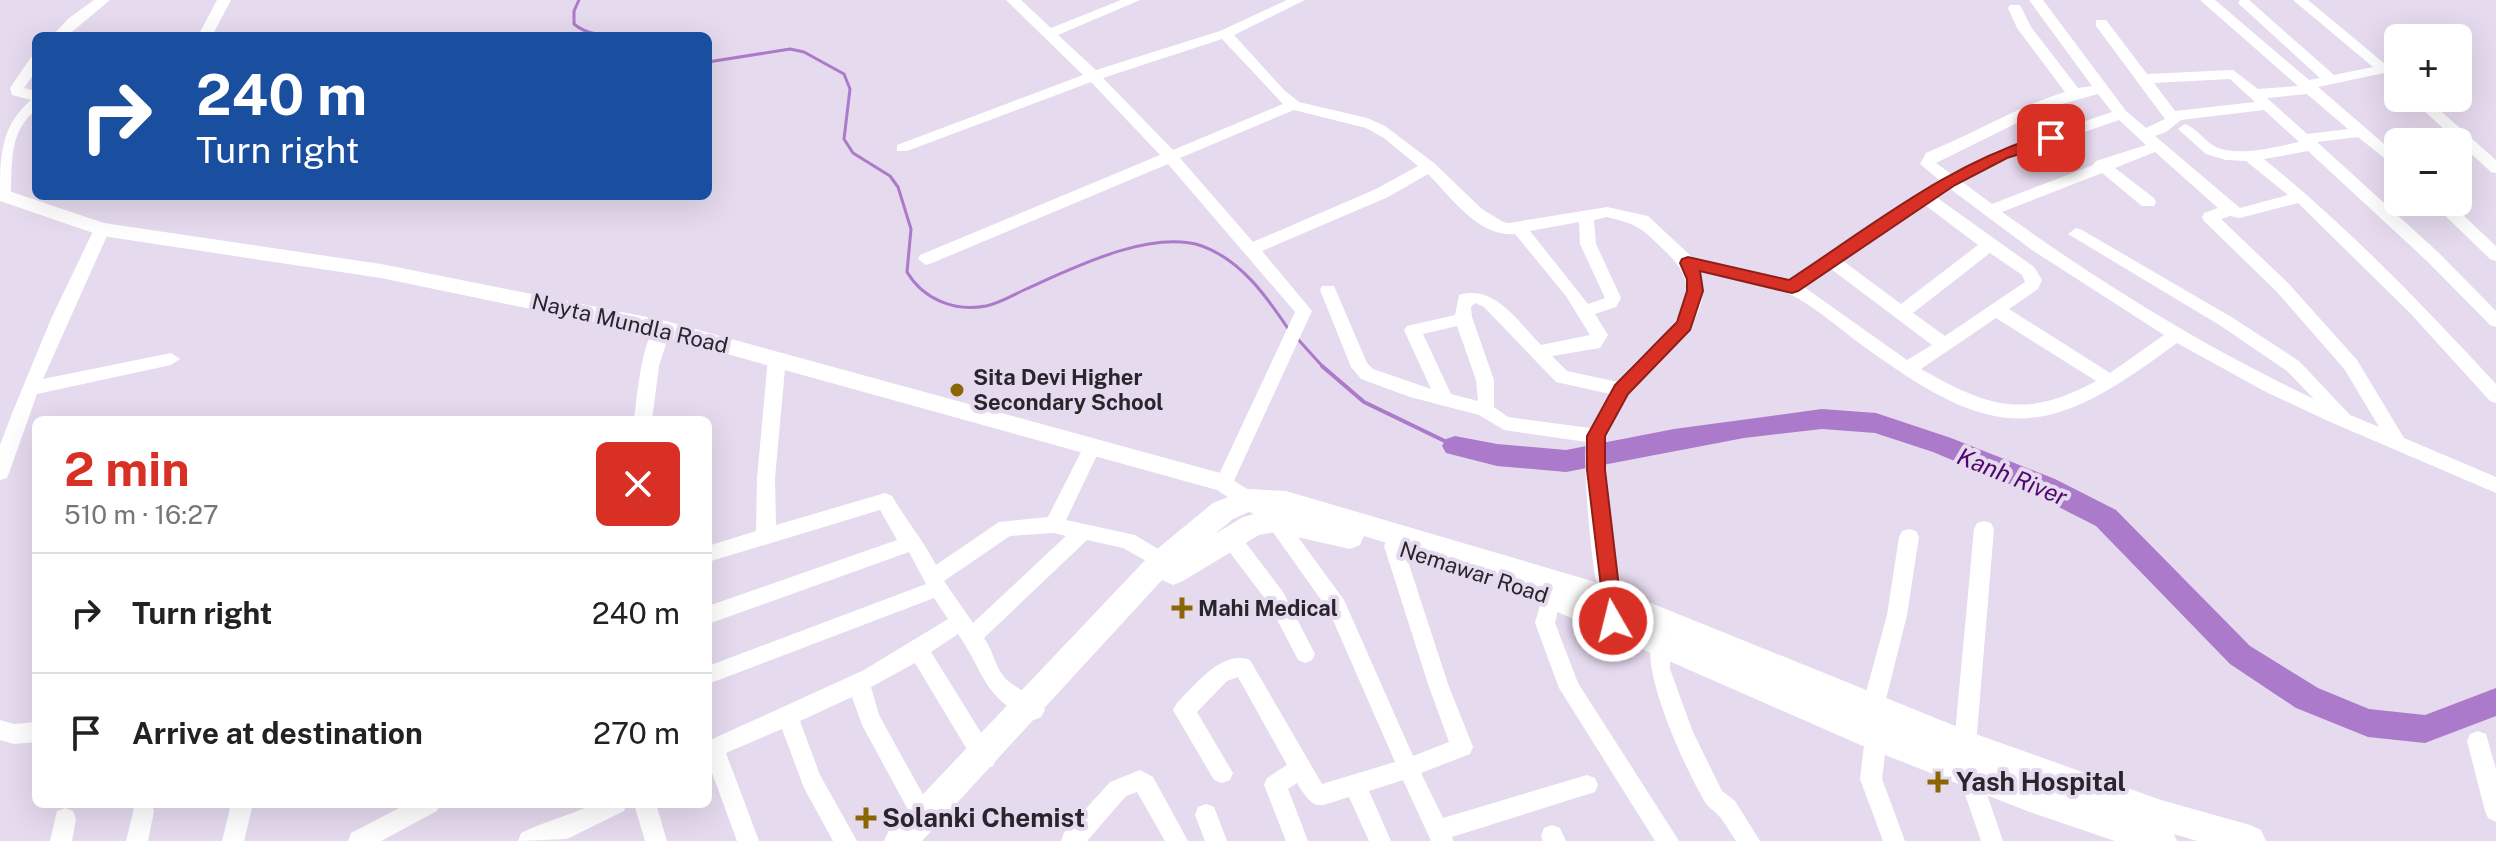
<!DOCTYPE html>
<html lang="en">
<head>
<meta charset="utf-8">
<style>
  body { margin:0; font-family:"Public Sans",sans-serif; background:#f2f2f2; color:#222; height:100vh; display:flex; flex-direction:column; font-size:30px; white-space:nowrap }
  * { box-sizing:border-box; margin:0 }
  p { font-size:26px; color:#767676 }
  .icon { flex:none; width:44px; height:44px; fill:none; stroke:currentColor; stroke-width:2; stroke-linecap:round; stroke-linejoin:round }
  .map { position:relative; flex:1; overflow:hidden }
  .side { position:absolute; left:32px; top:416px; width:680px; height:392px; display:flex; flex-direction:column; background:#fff; border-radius:12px; box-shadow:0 8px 32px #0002 }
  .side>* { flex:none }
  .top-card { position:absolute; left:32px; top:32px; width:680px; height:168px; border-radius:12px; box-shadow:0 8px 32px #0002; background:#1a4fa0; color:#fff; overflow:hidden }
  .controls { position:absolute; left:2384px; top:24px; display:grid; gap:16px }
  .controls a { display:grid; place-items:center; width:88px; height:88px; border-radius:12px; background:#fff; box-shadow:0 8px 32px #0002; font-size:40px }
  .pin { position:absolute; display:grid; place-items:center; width:68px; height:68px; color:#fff; margin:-34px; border-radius:16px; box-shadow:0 4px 12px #0006 }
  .me { position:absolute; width:88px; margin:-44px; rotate:352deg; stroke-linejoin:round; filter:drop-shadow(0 0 6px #0008) }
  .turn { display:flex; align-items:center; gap:28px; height:168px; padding:0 32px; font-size:36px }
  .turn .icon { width:104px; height:104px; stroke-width:2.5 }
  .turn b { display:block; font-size:56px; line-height:68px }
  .round { display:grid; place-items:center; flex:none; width:84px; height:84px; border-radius:12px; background:#f2f2f2 }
  .summary { display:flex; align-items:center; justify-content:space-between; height:136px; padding:0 32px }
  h1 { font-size:48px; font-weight:700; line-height:60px; color:#d93025 }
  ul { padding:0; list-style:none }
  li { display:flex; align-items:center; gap:24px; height:120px; padding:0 32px; border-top:2px solid #e0e0e0 }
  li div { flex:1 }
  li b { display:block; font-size:30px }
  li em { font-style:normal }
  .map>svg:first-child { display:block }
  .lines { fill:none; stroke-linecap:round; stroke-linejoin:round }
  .stream-far1 { stroke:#ac7aca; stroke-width:3 }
  .stream { stroke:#ac7aca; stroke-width:4 }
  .river { fill:#ac7aca; fill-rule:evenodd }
  .minor { fill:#fff; fill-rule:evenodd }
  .major { fill:#fff; fill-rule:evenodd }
  .highway { fill:#fff; fill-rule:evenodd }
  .route { fill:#d93025; stroke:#8d1f18; stroke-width:2 }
  .poi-dot { fill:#8b6605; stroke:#e6daee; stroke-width:3 }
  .labels { text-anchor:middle; stroke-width:8; stroke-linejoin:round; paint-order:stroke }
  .street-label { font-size:22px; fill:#29252c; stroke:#e6daee }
  .poi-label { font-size:22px; font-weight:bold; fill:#29252c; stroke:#e6daee; text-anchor:start }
  .water-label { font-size:24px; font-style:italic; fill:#50086e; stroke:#e6daee }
  .near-poi-label { font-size:26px; font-weight:bold; fill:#29252c; stroke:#e6daee; text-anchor:start }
</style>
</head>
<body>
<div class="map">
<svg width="2496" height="841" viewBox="0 0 2496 841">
  <rect width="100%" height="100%" fill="#e6daee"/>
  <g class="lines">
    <path class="stream-far1" d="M579,0l-5,11v13c20,17 45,8 69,12
      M708,62l82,-13 14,3 40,22 6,15 -6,50 9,14 37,23 8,11 13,42 -4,43c16,27 47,40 79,34 14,-3 27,-11 40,-17 47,-21 124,-60 176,-43 39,14 65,51 87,84
      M1295,336l29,32"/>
    <path class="stream" d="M1322,366l42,36 91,44"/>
    <path class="river" d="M1822,409l54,4 75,25 104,41 61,31 134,136 68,42 51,21 56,6 71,-27v28l-71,27 -57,-6 -72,-29 -66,-44 -134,-138 -61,-31 -102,-43 -58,-19 -53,-4 -78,9 -178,34 -69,-6 -51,-13 -4,-7 4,-7 9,-3 42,8 69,6 108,-21z"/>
    <path class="minor" d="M94,0h16l-43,36h-15l17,-18z
      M217,0h14l-19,36h-14z
      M1006,0h15l30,28 70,-28h19l-82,35 38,35 124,-39 67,-31h18l-71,35 50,55 15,12 68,16 18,8 49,37 48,46 21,13 6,1 98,-16 41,9 45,42 97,23 149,-101 -19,-16 6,-11c47,-19 91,-46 139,-61l-48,-64 -9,-20 2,-3h10l11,22 47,61 14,-2 -63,-86h14l83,111 20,17 19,-9 -69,-93v-6h10l41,54 86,-4 25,19 40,-3 -98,-86h15l94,80 11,-2 -82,-75 2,-3h9l85,75 39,-8 -80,-67h15l83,69 -7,4 -66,14 80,69v13l-40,-32 -41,5 122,111 57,58v16l-6,-2 -63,-64 -119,-110 -44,8c84,68 159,146 232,225v19l-6,-2 -80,-88 -112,-110 -58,15 -10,-2 -9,3 68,65 68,76 47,78 92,39v16l-168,-72 -62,-29 -89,-49c-124,92 -173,105 -304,10 -28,-19 -55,-45 -85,-60 -20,-11 -65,-16 -89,-22 18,49 -34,79 -62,111 -10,13 -19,28 -27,42 -18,34 5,142 11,183l-3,6 -7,3 -7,-3c-12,-25 -21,-142 -18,-171l-82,-12 -25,-15 -69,-18 -49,-18 -10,-12 -31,-77 2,-4h12l33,77 6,6 58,20 -27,-59 3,-4 48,-11 4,-20c36,-11 59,27 82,50l49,-10 -24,-39 -51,-62c-36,4 -65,-38 -87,-60l-40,23 -126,54 50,60 -79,172 -2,5h-14l-2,-5 80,-171 -127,-148 -236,99 -6,2 -8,-6 2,-4 240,-100 -69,-73 -184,69h-10v-6l186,-70zM1222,39l61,65 -110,46 -70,-72zM2230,79l25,23 -80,9 -21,-28zM2098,94l14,18 -116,39 -45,23 -15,-11 111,-55zM2307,94l41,35 -41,5 -40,-36zM1294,110l72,18 18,10 34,28 -42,23 -123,53 -73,-84zM2264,110l35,32c-24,5 -61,15 -83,5 -12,-6 -19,-19 -31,-23l-7,5 28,25 20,6 20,1 42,34 -48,13 -85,-72 11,-4 15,-12zM2119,120l27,25 -50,16 -3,4 -101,39 -31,-23 45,-22zM2155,152l63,56 -14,5 -2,4 2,4 73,71 68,78 34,57 -29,-12 -51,-54 -66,-43 -151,-88 -6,-2 -8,6 153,92 66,45 27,28c-110,-52 -213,-116 -312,-187l100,-39 40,33h12l2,-4 -2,-4 -39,-30zM1949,188l83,62 132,85 -54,38 -101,-64 29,-20 4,-9 -8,-13 -98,-70zM1925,205l53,40 -77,59 -58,-43zM1607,217c33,8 34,11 58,34 59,55 -16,89 -47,131l-51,-11 -15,-15 48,-8 8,-13 -13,-21 21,-7 5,-9 -25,-54 -2,-24zM1579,222l1,22 25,54 -17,6 -58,-73zM1990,253l32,22 3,7 -80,54 -32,-23zM1831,269l101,76 -25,15 -103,-73zM1475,303l9,4 72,75 54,12 -20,34 -82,-11 -14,-10v-27l-22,-63 -1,-10zM1996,318l100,63c-71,39 -108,26 -175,-12zM1457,326l19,54 2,21 -27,-7 -28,-60z
      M36,56v15l-12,17 12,3v19c-27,21 -24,53 -25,84l-8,5 -3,-1c0,-42 0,-71 31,-98l-19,-5 -2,-7 21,-31z
      M2410,98h16l70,62v13l-5,-1z
      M2431,202h18l47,44v15l-6,-2z
      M102,223l8,6 -67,150 128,-26 9,6 -9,6 -134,29 -28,79 -2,5 -7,2v-35l13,-34 38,-92 45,-94z
      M662,322l9,6 -12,38 -7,54h-18c3,-20 8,-92 28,-98z
      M777,352l9,6 -11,120 1,47 109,-32 7,3c14,24 31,44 44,69l63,-43 49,-5 38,-75h12l3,5 -35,73 69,15 43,26 3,6 -3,6 -7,2 -48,-27 -36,-8 -103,98c9,12 11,29 21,40 11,12 33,17 40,32l-4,7 -7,3c-51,-20 -49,-47 -76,-86l-27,18 62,100 3,7 -3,7 -8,3 -8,-3 -62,-103 -44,24 8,28 58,105 -3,8 -8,3 -8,-3 -56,-103 -10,-28 -52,24 20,54 37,66h-24l-29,-53 -22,-59 -56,24 33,88h-22l-29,-79v-21l156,-71 84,-51 -14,-21 -226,86v-18l218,-82 -17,-32 -201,72v-18l189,-66 -17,-30 -172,52v-16l48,-15 1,-53 11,-120zM1054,533l12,3 -93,87 -29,-42 66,-45z
      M1275,513l7,2 62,85 69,156 36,-14 -21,-58 -44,-138 3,-6 7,-2 7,2 47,144 25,63 -3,7 -49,19 22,45 144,-43 8,3 3,7 -3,7 -143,45 1,4h-22l-28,-61 -34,11 22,50h-22l-20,-44c-31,9 -33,17 -52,-14l-9,6 20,52h-22l-22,-56 3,-7 20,-13 -49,-88 -11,4 -30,31 36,61 -3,7 -8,3 -8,-3 -41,-70 4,-7c17,-17 45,-54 73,-43l72,124 73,-22 -66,-151 -64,-90 3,-6z
      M1984,521l7,2 3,6 -18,216 3,26 24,70h-22l-24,-70 -3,-26 20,-216 3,-6z
      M1229,528l7,2 47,62 32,62 -3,6 -7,3 -7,-3 -29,-56 -47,-62 -3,-6 3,-6z
      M1909,529l7,2 3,6 -12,78 -23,92 3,30 -5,42 23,62h-22l-23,-62 5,-42 -3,-30 25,-92 12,-78 3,-6z
      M1551,588l7,3 3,6 -6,26 23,60 101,158h-24l-96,-153 -24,-65 9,-32z
      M1660,634l7,3 3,6v26l23,63 29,59 13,10 25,40h-24c-6,-8 -11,-19 -18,-26 -4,-5 -10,-7 -13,-13 -18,-30 -67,-134 -52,-165z
      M0,720l14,4 22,-2v20l-22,2 -14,-4z
      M2478,731l8,3 10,35v53l-8,-4 -3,-7 -18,-70 3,-7z
      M1140,770l13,7 35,64h-23l-28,-49 -11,4 -39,45h-26l3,-8 46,-51z
      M135,804h16l3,7 -6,30h-22z
      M231,804h22l-9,37h-22z
      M407,804h33l-3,7 -56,30h-33l3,-8z
      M593,804h34l-3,7 -57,28 -49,2 3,-8c24,-12 48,-17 72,-29z
      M634,804h22l11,37h-22z
      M1206,804l8,3 13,34h-22l-10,-26 3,-8z
      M65,808l8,3 3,8 -4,22h-22l7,-30z
      M1552,825l8,3 6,13h-23l-2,-5 3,-8z"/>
    <path class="major" d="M0,188l104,35 277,41 281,56 562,154 46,30 4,7 -4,7 -8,2 -45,-30 -555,-154 -281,-58 -279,-42 -102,-35z"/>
    <path class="highway" d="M1249,489l37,2 323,95 361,146 191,68 89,25 11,5 5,11h-69l-23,-7 3,7h-62l-88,-30 -162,-64 -319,-140 -4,-9 3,-7 -181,-55 -4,9 -10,4 -75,-17 -16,3 -76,46 -10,4 -11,-5 -240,261h-38l5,-11 262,-276 62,-51zM1251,511l12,1 -20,5 -28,17 18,-15z"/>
  </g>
  <path class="route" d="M2051,133l6,2v7l-50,16 -52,27 -157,106 -6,2 -92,-22 3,20 -13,39 -62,64 -23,42v34l18,151 -3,7 -7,2 -7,-2 -19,-158v-34l28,-51 62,-63 10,-31v-12l-7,-16 2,-4 6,-2 101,23c84,-55 164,-120 262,-147z"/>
  <g class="poi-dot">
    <circle cx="957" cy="390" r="8"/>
    <path d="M1178 596h8v8h8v8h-8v8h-8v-8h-8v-8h8z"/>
    <path d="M1934 770h8v8h8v8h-8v8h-8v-8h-8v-8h8z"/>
    <path d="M862 806h8v8h8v8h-8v8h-8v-8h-8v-8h8z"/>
  </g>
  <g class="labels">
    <g class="street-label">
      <text transform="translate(630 323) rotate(13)" y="8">Nayta Mundla Road</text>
      <text transform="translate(1474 572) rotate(18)" y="8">Nemawar Road</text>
    </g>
    <g class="poi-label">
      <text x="973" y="385">Sita Devi Higher<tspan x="973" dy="25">Secondary School</tspan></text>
      <text x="1198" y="616">Mahi Medical</text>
    </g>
    <g class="water-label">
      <text transform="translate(2012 477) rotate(22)" y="8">Kanh River</text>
    </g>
    <g class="near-poi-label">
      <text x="1956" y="791">Yash Hospital</text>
      <text x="882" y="827">Solanki Chemist</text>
    </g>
  </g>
</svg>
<div class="controls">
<a>+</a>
<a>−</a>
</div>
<div class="pin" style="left:2051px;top:138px;background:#d93025"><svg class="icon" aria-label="arrive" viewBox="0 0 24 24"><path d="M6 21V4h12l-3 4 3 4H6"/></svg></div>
<svg class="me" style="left:1613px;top:621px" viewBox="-20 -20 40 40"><circle r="17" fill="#d93025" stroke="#fff" stroke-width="3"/><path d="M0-11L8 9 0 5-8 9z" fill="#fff"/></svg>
<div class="top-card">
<div class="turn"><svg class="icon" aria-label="right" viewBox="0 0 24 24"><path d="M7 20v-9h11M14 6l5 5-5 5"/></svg><div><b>240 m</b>Turn right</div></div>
</div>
<section class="side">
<div class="summary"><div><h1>2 min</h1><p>510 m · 16:27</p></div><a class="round" style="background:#d93025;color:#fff"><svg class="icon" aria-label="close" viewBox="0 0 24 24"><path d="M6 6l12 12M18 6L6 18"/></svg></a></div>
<ul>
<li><svg class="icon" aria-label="right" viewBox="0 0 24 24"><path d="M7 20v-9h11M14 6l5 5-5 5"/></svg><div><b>Turn right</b></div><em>240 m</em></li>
<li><svg class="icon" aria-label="arrive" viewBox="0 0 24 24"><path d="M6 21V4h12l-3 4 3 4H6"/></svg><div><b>Arrive at destination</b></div><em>270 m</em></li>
</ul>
</section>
</div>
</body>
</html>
